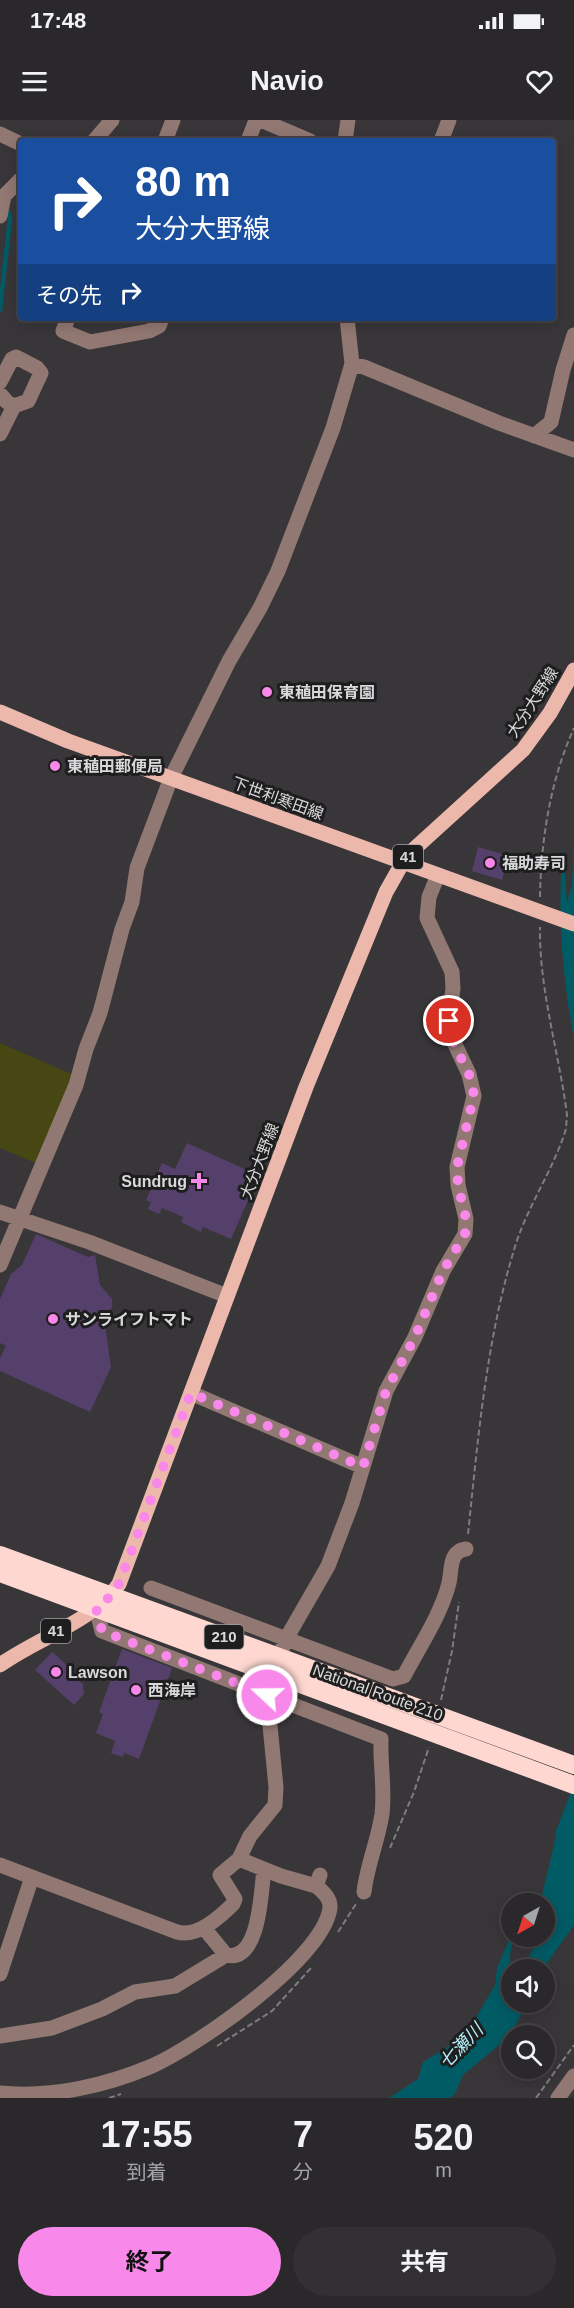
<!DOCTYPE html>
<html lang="ja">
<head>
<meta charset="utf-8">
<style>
  body { margin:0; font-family:Helvetica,"Noto Sans JP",sans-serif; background:#323033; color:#f1f3f6; height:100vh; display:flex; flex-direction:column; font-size:22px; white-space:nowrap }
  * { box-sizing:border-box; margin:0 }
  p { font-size:20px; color:#a5a6a9 }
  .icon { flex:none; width:33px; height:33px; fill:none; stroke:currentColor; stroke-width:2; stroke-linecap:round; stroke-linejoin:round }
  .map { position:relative; height:1978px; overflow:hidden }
  .panel { display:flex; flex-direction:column; background:#2a282b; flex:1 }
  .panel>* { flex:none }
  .guide { position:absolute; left:18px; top:18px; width:538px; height:183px; border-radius:6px; box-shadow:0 3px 15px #0003,0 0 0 2px #464447; background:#1a4fa0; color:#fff; overflow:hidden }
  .needle { width:39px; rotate:219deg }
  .controls { position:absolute; left:501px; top:1773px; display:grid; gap:12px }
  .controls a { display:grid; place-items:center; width:54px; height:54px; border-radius:50%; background:#2a282b; box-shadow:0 3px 15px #0003,0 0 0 2px #464447; font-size:30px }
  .pin { position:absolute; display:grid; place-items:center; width:51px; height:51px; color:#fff; margin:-26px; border:3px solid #fff; border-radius:50%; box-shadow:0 2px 6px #0007 }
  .me { position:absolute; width:66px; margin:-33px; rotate:291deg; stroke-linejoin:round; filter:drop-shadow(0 0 4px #0008) }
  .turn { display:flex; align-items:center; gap:21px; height:126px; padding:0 18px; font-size:27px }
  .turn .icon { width:78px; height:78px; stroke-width:2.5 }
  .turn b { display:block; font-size:42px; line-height:51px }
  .then { display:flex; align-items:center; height:57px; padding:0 18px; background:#0003; gap:12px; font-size:22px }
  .eta { display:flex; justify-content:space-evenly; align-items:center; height:102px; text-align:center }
  .eta b { font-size:36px; font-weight:700; line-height:42px }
  .cta { display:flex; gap:12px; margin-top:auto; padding:12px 18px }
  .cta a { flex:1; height:69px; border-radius:36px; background:#f888e9; color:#111; font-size:24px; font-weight:700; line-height:69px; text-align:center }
  .cta a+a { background:#323033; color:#f1f3f6 }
  .status { display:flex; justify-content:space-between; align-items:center; height:42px; padding:0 30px; background:#2a282b; direction:ltr }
  .status svg { height:16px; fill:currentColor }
  header { display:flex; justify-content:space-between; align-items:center; height:78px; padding:0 18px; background:#2a282b; font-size:27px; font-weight:700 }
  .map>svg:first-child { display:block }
  .green { fill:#464712 }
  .water { fill:#015b65 }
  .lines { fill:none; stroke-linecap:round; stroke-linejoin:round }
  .stream { stroke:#015b65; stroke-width:4.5 }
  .building { fill:#54406b }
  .path { stroke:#7e7c7f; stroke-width:2; stroke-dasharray:6 3; stroke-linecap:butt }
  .minor { stroke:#927872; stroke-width:15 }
  .major { stroke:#ecb8ac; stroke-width:15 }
  .highway { stroke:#fed8d0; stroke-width:18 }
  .route { stroke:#f888e9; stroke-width:10; stroke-dasharray:0 18 }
  .poi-dot { fill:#f888e9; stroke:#1f1e1f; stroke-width:2 }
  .labels { text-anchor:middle; stroke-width:6; stroke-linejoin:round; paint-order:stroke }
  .shield { fill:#1f1e1f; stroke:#a1a0a2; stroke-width:1.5 }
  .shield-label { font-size:15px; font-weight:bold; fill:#d9d8da }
  .poi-label { font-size:16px; font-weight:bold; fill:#d9d8da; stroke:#1f1e1f; text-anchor:start }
  .street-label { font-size:16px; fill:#d9d8da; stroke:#1f1e1f }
  .water-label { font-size:18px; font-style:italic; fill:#b3eff9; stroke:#1f1e1f }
</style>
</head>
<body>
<div class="status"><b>17:48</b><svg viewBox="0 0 49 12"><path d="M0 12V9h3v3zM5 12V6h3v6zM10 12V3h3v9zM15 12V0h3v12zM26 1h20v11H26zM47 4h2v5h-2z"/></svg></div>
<header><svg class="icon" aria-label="menu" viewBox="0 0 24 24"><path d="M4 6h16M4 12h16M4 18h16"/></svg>Navio<svg class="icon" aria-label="heart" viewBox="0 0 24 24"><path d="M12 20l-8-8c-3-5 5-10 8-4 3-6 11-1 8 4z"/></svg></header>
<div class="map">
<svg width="574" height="1978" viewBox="0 0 574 1978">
  <rect width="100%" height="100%" fill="#383639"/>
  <path class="green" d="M0,923l76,33 -36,89 -40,-17z"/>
  <path class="water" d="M574,724v196c-12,-66 -17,-129 -11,-195l4,58 5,-19z
    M574,1664v141l-31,44 -22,1 19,-33 4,-1v-32l-4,-1 14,-58 2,-14z
    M511,1815l3,2 -4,17 2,48 15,1 -17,33 -47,39 -8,19 -5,4h-61l29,-19 5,-17 43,-27 29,-50 2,-17z"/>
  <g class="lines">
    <path class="stream" d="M0,190l10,-92 -3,-9"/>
  </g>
  <path class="building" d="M478,727l31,9 -7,24 -30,-9z
    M187,1023l62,28 -9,20 10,5 -19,43 -28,-12 -2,5 -20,-10 2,-5 -21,-9 -3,6 -11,-5 3,-7 -5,-2 16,-37 13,6z
    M36,1114l52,23 7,-2 5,30 12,14v8l-7,17 6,43 -21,45 -90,-41v-13l6,-12 -6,-3v-44l11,-25 11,-9z
    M122,1529l50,19 -33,91 -15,-6 -1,4 -12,-4 4,-12 -19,-8 7,-19 -4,-2z
    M52,1532l24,21 -2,3 9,8 1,10 -10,11 -39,-35z"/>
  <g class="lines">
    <path class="path" d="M540,777c1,-57 10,-116 34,-169
      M468,1414c10,-95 18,-192 46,-284 12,-42 39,-79 52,-121l1,-14c-8,-63 -28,-125 -27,-188
      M441,1580l11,-49 7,-49
      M390,1728l24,-56 15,-45
      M338,1812l18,-28
      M217,1926l55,-35 39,-43
      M109,1978l12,-4
      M536,1978l38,-53"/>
    <path class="minor" d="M261,0l49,21
      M0,14l21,10
      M94,21l18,-21
      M165,21l8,-21
      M248,21l8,-21
      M345,21l3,-21
      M441,21l8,-21
      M0,96l4,-20 17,-17
      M68,198l-5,13 27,11 59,-11 10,-5 3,-8
      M352,244l12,3 135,56 75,27
      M0,262l12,-23 4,-2 21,11 4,5 -13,28 -14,5 -7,-4 -7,-8
      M0,314l14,-28
      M534,316l17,-14 12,-52 11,-35
      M0,1092l89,30 138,54
      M0,1145l76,-180 10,-36 14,-36 22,-84 10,-27 5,-34 34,-90 58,-117 31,-53 18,-37 55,-143 19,-64 -5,-46
      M191,1273l172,74
      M151,1468l242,91 11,-3c15,-29 37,-61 45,-93 3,-14 0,-32 17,-34
      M96,1488l6,23 279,108c-1,25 4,50 1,75 -4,27 -15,51 -18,78
      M279,1537l7,-18 42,-73 24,-63 34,-112 29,-54 28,-66 22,-37 1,-15 -8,-34 -1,-18 17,-71 -5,-22 -18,-38 -2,-15 4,-33 -1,-16 -25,-54 2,-21 9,-22
      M239,1739l42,17 35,10 4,-11
      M0,1745l177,67c20,6 43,-15 56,-28l2,-5 -15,-24 19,-16 11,-23 25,-31 1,-18 -9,-92 5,-21
      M204,1808l22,27c34,8 35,-64 38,-86
      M0,1854l32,-97
      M0,1916l52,-8 50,-19 33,-17 40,-6 51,-31
      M0,1973c51,5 105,-7 152,-27 45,-20 171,-107 178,-158 1,-9 -6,-16 -14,-22
      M558,1978l16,-22"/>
    <path class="major" d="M0,592l68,29 506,183
      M0,1545c37,-27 93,-43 119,-81l187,-497 80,-195 17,-30 10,-12 110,-100 27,-37 24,-43"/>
    <path class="highway" d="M0,1435l574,210
      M0,1453l574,212"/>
  </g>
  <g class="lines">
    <path class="route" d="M267,1575l-165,-64 -6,-23 15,-12 8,-12 72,-191 172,74 23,-76 29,-54 28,-66 22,-37 1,-15 -8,-34 -1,-18 17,-72 -5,-21 -19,-38 -1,-15"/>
  </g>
  <g class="poi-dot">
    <circle cx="267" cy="572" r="6"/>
    <circle cx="55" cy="646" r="6"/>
    <circle cx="490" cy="743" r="6"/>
    <path d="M196 1052h6v6h6v6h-6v6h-6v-6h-6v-6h6z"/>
    <circle cx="53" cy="1199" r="6"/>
    <circle cx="56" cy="1552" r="6"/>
    <circle cx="136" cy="1570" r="6"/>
  </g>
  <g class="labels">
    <g class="shield">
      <rect x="393" y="725" width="30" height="24" rx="4.5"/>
      <rect x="41" y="1499" width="30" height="24" rx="4.5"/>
      <rect x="204.5" y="1505" width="39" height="24" rx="4.5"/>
    </g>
    <g class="shield-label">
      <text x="408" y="742">41</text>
      <text x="56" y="1516">41</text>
      <text x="224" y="1522">210</text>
    </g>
    <g class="poi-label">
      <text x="279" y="578">東稙田保育園</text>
      <text x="67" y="652">東稙田郵便局</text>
      <text x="502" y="749">福助寿司</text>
      <text x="187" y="1067" text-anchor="end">Sundrug</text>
      <text x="65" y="1205">サンライフトマト</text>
      <text x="68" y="1558">Lawson</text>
      <text x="148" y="1576">西海岸</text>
    </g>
    <g class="street-label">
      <text transform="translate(532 582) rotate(-57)" y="6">大分大野線</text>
      <text transform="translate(278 678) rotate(20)" y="6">下世利寒田線</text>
      <text transform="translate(259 1041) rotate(-69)" y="6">大分大野線</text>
      <text transform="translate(378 1572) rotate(20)" y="6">National Route 210</text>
    </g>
    <g class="water-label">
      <text transform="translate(461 1926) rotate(-46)" y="6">七瀬川</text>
    </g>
  </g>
</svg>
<div class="controls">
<a><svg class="needle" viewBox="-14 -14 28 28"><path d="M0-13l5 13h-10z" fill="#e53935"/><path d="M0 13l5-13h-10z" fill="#a5a6a9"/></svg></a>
<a><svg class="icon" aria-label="sound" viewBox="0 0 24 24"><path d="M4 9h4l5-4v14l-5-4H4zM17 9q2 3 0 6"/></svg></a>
<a><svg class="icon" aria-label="search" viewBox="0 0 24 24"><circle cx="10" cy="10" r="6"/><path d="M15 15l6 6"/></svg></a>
</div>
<div class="pin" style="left:449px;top:901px;background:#d93025"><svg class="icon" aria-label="arrive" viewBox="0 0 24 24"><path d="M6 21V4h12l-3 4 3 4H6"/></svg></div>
<svg class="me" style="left:267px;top:1575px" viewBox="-20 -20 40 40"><circle r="17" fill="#f888e9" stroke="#fff" stroke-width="3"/><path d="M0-11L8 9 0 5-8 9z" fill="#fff"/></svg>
<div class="guide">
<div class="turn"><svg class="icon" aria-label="right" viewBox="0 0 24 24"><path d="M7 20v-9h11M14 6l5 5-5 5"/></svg><div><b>80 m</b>大分大野線</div></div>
<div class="then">その先<svg class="icon" aria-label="right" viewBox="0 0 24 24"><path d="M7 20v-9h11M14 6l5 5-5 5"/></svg></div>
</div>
</div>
<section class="panel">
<div class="eta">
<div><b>17:55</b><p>到着</p></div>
<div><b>7</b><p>分</p></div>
<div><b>520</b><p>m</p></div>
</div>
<div class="cta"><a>終了</a><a>共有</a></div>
</section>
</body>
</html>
